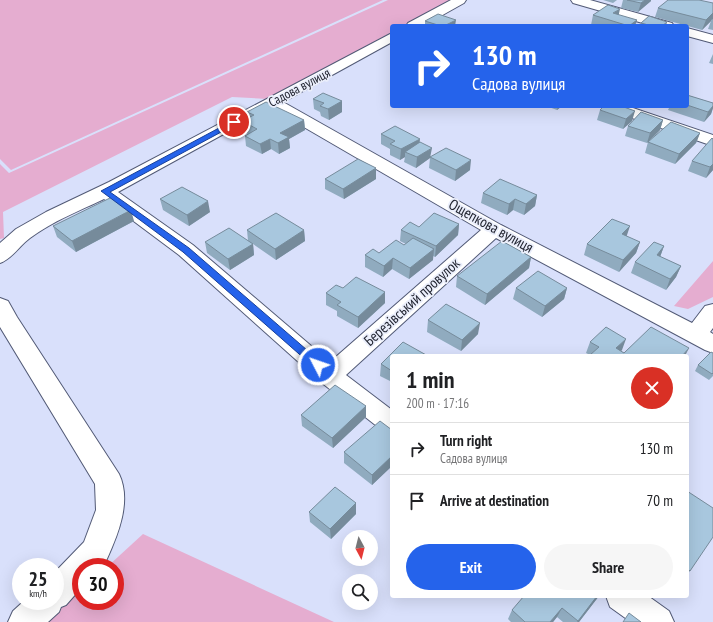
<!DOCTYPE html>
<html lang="en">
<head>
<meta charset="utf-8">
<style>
  body { margin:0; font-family:"PT Sans Narrow",sans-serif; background:#f6f6f6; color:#202124; height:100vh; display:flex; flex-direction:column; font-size:15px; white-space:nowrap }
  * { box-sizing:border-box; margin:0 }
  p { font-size:13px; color:#757577 }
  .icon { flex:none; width:22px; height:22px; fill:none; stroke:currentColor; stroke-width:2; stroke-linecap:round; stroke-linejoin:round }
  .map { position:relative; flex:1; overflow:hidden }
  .sheet { position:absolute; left:390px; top:354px; width:299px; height:244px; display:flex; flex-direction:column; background:#fff; border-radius:4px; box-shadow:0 4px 16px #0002 }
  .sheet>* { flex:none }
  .top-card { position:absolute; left:390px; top:24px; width:299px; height:84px; border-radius:4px; box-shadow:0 4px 16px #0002; background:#2563eb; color:#fff; overflow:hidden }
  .needle { width:26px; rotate:173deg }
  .controls { position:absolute; left:342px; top:530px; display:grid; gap:8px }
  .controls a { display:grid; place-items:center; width:36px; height:36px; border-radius:50%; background:#fff; box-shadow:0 4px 16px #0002; font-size:20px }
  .speed { position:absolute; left:12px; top:558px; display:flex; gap:8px; font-size:20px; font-weight:700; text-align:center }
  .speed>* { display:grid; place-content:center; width:52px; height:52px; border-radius:50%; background:#fff; box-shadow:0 4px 16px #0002; line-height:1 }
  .speed small { font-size:10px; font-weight:400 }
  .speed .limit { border:6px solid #d22; background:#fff; color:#111 }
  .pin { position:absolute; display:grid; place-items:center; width:34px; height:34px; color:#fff; margin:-17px; border:2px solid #fff; border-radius:50%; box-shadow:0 1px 4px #0007 }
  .me { position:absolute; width:44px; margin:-22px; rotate:311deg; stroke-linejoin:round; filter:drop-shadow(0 0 3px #0008) }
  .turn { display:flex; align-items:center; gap:14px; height:84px; padding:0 16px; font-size:18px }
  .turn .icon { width:52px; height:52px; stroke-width:2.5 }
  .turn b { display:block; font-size:28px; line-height:34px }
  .round { display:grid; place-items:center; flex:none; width:42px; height:42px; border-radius:21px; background:#f6f6f6 }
  .headline { display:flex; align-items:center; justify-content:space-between; height:68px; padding:0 16px }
  h1 { font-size:24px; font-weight:700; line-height:30px }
  .primary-button { display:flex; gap:8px; margin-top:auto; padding:8px 16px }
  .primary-button a { flex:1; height:46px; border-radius:24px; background:#2563eb; color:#fff; font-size:16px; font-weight:700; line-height:46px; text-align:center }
  .primary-button a+a { background:#f6f6f6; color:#202124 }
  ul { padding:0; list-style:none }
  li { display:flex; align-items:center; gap:12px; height:52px; padding:0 16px; border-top:1px solid #e0e0e0 }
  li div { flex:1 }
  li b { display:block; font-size:15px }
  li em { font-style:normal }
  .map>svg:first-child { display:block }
  .green { fill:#e5add0 }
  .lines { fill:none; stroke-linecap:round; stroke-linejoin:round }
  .minor-casing { stroke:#525a76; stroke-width:2 }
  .minor { fill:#fff; fill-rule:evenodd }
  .wall { fill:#90abbf }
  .shaded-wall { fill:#768b9b }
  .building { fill:#a8c7de; stroke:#768b9b }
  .route { fill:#2563eb; stroke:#184099 }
  .labels { text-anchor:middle; stroke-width:3.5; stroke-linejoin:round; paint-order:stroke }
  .far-street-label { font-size:13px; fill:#212430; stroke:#eaeefb }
  .street-label { font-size:15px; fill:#212430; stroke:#eaeefb }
</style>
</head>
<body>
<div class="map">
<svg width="713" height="622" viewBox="0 0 713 622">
  <rect width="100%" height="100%" fill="#d9e0fb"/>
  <path class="green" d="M0,0h383l-372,170 -11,-11z
    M388,0h64l-48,26h-12v6l-124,67 -36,-2 -229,115 1,26 -4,1v-75l9,9z
    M713,261v36l-25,12 -14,-3z
    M143,534l191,88h-288l35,-32v11h34v-34h-8z"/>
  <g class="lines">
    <defs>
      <path id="minor" d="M451,0h15l-2,3 -41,23h-17l2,-3z
        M571,0h19l82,23 2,3h-21l-80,-23z
        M687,28l26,7v8l-26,-7z
        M392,33v9l-109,60 218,123 191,98 13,-17 8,-2v24l-3,4 3,2v19l-8,-3 -209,-112 -150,137 46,35v24l-9,-3 -61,-48 -143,-128 -75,-56c-25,12 -51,22 -74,39 -10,7 -18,21 -30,25v-20l16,-14 30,-17 63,-30zM271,108l210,122 -151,132 -137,-117 -75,-53z
        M604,106h23l86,29v11l-107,-37z
        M0,298l8,3 9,16 102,157c13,27 -1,61 -13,87l-5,6h-20v21l-15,17 -5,2 -2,5 -11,10h-40l5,-11 11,-10h31v-29l29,-30 12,-32 -1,-26 -95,-157z
        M606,596h42l21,15 5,11h-43l-21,-15z"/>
    </defs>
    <use href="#minor" class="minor-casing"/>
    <use href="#minor" class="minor"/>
  </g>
  <path class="wall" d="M603,0h14l-4,3z
    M623,0h28v1l-13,11 -17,-4z
    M713,3v27l-5,-1 3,-8 -9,9 -47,-13 3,-9z
    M593,15h25l17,11h-40l-4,-1z
    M425,21l30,5h-30z
    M641,23l25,3h-26z
    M713,54v10l-4,-1z
    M687,95l26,8v5l-2,6 -7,8 -36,-12 2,-4h17z
    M313,99l29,2v11l-13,8 -8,-4 -1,-4 -6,-3z
    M546,106h16l-5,4z
    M600,110l32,11 -9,8 -26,-9z
    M247,112l57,8 1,10 -16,9 1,9 -11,6 -8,-5 -9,5 -16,-8 -1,-10 3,-2 -4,-2 -2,-11 6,-3z
    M663,120l-3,10 -13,13 -22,-7 3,-10z
    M700,133l-4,10 -21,21 -30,-11 3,-11z
    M381,134l39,8 11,15 39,13 -15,11 -26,-13 1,-10 -14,10 -12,-6 1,-5 -5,3 -10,-5v-6l-9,-5z
    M713,139v31l-7,8 -18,-7 4,-10z
    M376,168v11l-32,20 -19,-10v-10z
    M483,193l54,2 -2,11 -11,9 -11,-5 -6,5 -26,-12z
    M160,199l50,13 -21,14 -26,-16z
    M134,221l-58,31 -19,-15 -4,-11z
    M459,224l-1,11 -23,22 -2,-1v4l-24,19 -17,-10 -9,8 -18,-10v-12l14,-2 25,-8 2,-1 -6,-3 1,-11 18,-3z
    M247,230h57l1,11 -29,19 -23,-16 1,11 -24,15 -23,-17 -2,-11 43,-1z
    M640,242l-4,11 -17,19 -35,-17 3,-11z
    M664,246l-4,11 21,9 -5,11 -10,13 -35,-17 4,-11z
    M531,257l-2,11 -44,37 -29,-18 1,-11z
    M343,288l42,4v11l-27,25 -21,-12v-5l-11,-6v-12z
    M516,288h51l-3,11 -22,18 -29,-18z
    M428,320l50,14 -17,17 -34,-19z
    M590,342l32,8 -1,1 3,2 61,3h-95v-1l-4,-2z
    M713,353v23l-4,4 -14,-9 3,-6z
    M392,356v26l-12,-6 1,-12z
    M366,406v11l-33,31 -31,-22 -1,-11z
    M392,430v36l-20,19 -28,-22v-11z
    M687,491l3,80 -3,4z
    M356,503v11l-25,25 -21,-17 -1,-10z
    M599,596l-20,26h-16l-6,-5 -4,5h-42l-3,-3 4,-9z"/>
  <path class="shaded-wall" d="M645,0h6v1l-13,11 3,-9z
    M620,9l-2,9 -5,-5z
    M713,13v6l-2,1v1l-9,9 4,-10z
    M456,20l-1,6h-11z
    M637,20l-2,6h-6z
    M667,22l-1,4h-4z
    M342,101v11l-13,8 -1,-11z
    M558,106h4l-5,4z
    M713,106v2l-2,6 -7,8 4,-10z
    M635,111l-3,10 -9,8 3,-10z
    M304,120l1,10 -16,9 1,9 -11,6 -1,-11 2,-10z
    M663,120l-3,10 -13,13 3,-10z
    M700,133l-4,10 -21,21 4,-10z
    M270,139l1,10 -9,5 -2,-10z
    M420,139l-1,10 -14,3v5l-5,3 1,-11z
    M432,148l-2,10 -14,10 1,-11z
    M471,160l-1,10 -15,11 1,-11z
    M713,164v6l-7,8 4,-11z
    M376,168v11l-32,20 -1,-10z
    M537,195l-2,11 -11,9 2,-11z
    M515,199l-2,11 -6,5 2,-11z
    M208,201l2,11 -21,14 -2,-11z
    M131,210l3,11 -58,31 -4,-11z
    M459,224l-1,11 -23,22 1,-11z
    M630,226l-4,12 -4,-4z
    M304,230l1,11 -29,19 -1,-11z
    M640,242l-4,11 -17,19 4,-12z
    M253,244l1,11 -24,15 -2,-11z
    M664,246l-4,11 -3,-2z
    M434,249l-1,11 -24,19 1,-11z
    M531,257l-2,11 -44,37 2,-11z
    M393,258l-1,11 -9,8 1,-11z
    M681,266l-5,11 -10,13 4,-11z
    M567,288l-3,11 -22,18 3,-11z
    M385,292v11l-27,25v-11z
    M480,323l-2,11 -17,17 1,-11z
    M626,339l-4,11 -7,6 1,-8z
    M689,348l-4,8h-3z
    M366,406v11l-33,31 -1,-10z
    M392,456v10l-20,19v-10z
    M356,503v11l-25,25 -1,-10z
    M597,596h2l-20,26h-2z
    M562,608l-5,9 -4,5h-3z"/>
  <path class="building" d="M627,0h18l-4,3z
    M668,0h31l14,3v10l-7,7 -48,-12z
    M608,5l12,4 -7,4 24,7 -8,6 -36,-11z
    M438,14l18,6 -12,6h-3l-16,-5z
    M649,16l18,6 -5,4h-10l-11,-3z
    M323,93l19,8 -14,8 -8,-3 4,-3 -11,-4z
    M687,95l26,8v3l-5,6 -21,-7z
    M266,102l38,18 -24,13 9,4 -11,6 -8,-4 -10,5 -15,-8 12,-7 -15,-8 12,-6 -7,-3z
    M604,106h17l14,5 -9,8 -26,-9z
    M641,112l22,8 -13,13 -22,-7z
    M671,122l29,11 -21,21 -31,-12z
    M395,126l25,13 -19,10 -11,-5 5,-3 -14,-7z
    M712,138l1,1v25l-3,3 -18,-6z
    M420,142l12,6 -15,9 -12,-5z
    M446,148l25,12 -15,10 -26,-13z
    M358,159l18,9 -33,21 -18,-10z
    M500,179l37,16 -11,9 -11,-5 -6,5 -26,-11z
    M182,187l26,14 -21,14 -27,-16z
    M112,197l19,13 -59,31 -19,-15z
    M276,213l28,17 -29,19 -28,-19z
    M434,213l25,11 -23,22 -35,-16 9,-8 9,5z
    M612,219l18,7 -8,8 18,8 -17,18 -36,-16z
    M229,228l24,16 -25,15 -23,-17z
    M413,238l21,11 -24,19 -17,-10 -9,8 -19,-11 8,-6 6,4 17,-13 8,5z
    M502,241l29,16 -44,37 -30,-18z
    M654,242l10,4 -7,9 24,11 -11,13 -35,-17z
    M538,271l29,17 -22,18 -29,-18z
    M356,277l29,15 -27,25 -21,-12 4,-3 -15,-9 10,-8 7,3z
    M446,304l34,19 -18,17 -34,-20z
    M606,327l20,12 -10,9 8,5 27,-26 38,21 -7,8h-90l-2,-1 9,-8 -9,-5z
    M403,342l25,14h-36v15l-11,-7z
    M711,352l2,1v20l-1,1 -14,-9z
    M335,385l31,21 -34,32 -31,-23z
    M380,421l12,9v26l-20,19 -28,-23z
    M335,487l21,16 -26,26 -21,-17z
    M687,491l26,17v29l-23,34 -3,-3z
    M524,596h73l-19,25 -16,-13 -12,14h-25l-13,-12z
    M629,613l12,9h-18z"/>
  <path class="route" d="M234,120l3,2 -1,2 -126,68 79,56 133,115 1,2 -1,3h-7l-132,-116 -82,-61z"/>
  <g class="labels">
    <g class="far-street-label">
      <text transform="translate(299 87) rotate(-28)" y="5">Садова вулиця</text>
    </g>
    <g class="street-label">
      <text transform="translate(491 226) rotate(29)" y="5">Ощепкова вулиця</text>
      <text transform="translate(412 302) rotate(-42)" y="5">Березівський провулок</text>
    </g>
  </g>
</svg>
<div class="controls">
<a><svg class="needle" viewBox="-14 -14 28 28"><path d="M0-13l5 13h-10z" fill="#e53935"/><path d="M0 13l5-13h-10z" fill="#757577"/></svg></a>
<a><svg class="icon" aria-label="search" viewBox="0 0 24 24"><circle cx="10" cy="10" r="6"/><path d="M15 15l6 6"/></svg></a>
</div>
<div class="speed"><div>25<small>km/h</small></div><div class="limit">30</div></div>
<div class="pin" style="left:234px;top:122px;background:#d93025"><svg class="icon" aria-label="arrive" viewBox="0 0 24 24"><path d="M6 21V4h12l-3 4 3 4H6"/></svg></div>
<svg class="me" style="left:318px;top:365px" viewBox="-20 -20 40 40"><circle r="17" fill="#2563eb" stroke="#fff" stroke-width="3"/><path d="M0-11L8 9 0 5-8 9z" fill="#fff"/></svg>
<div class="top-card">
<div class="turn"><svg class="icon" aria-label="right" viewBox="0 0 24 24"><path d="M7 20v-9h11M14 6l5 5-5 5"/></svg><div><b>130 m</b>Садова вулиця</div></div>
</div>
<section class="sheet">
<div class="headline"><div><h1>1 min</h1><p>200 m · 17:16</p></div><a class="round" style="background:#d93025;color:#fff"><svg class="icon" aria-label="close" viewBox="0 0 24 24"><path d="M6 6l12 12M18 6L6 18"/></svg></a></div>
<ul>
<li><svg class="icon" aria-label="right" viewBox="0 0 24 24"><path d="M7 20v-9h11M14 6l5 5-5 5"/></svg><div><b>Turn right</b><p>Садова вулиця</p></div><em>130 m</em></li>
<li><svg class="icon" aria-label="arrive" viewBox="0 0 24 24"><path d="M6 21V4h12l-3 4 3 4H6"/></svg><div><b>Arrive at destination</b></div><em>70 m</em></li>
</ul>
<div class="primary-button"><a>Exit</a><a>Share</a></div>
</section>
</div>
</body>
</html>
